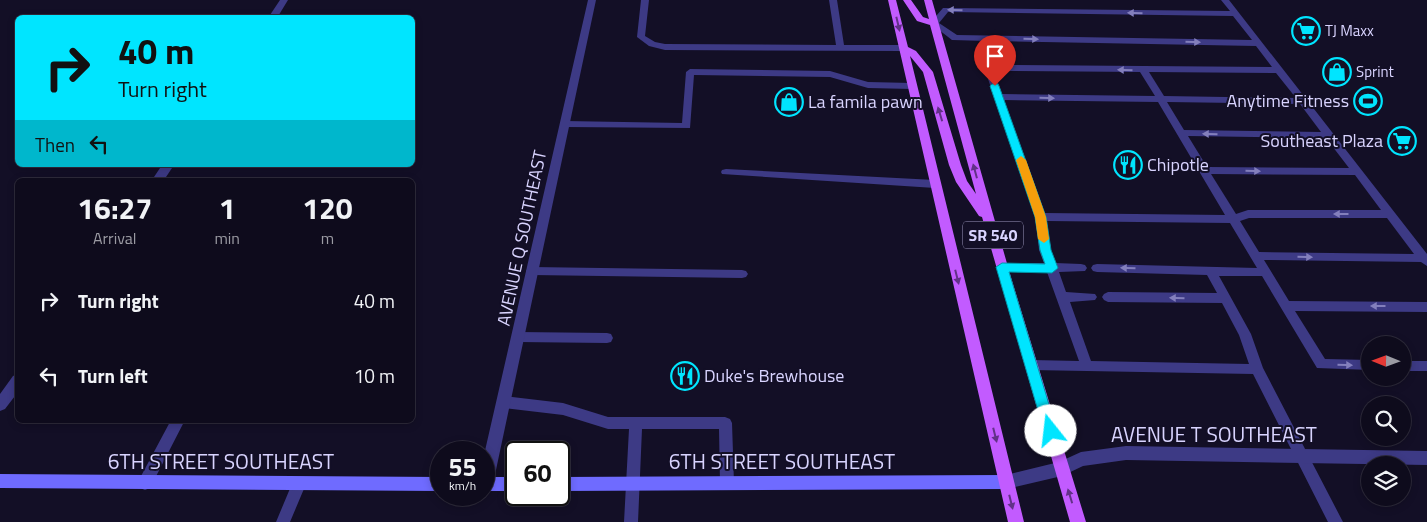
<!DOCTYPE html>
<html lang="en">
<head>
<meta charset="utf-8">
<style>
  body { margin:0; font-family:"Titillium Web",sans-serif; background:#1c1929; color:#f1f3f6; height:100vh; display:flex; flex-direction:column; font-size:19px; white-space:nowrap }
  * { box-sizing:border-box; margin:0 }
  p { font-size:16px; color:#9b9ba3 }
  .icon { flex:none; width:28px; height:28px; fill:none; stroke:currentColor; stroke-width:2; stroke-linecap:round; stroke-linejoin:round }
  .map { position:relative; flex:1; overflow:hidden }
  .sheet { position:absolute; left:15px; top:178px; width:400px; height:245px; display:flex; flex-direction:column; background:#0e0b1c; border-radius:8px; box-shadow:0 2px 8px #0003,0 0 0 1px #2e2b3b }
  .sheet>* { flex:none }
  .hud { position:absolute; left:15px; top:15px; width:400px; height:152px; border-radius:8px; box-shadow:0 2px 8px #0003,0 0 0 1px #2e2b3b; background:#00e5ff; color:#111; overflow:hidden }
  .needle { width:32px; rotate:271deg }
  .controls { position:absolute; left:1361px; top:336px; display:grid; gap:10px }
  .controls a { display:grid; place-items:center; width:50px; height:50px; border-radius:50%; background:#0e0b1c; box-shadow:0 2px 8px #0003,0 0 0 1px #2e2b3b; font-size:25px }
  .speed { position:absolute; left:430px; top:441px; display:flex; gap:10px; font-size:25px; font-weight:700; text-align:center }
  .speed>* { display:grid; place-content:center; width:65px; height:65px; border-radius:50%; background:#0e0b1c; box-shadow:0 2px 8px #0003,0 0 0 1px #2e2b3b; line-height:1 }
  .speed small { font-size:12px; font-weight:400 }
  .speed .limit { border:2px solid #111; border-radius:8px; background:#fff; color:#111 }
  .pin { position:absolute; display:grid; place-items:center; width:42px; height:42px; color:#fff; margin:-51px -21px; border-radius:50% 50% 50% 0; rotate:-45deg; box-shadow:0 0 5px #0007 }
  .pin .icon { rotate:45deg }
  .me { position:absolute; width:55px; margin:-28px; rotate:344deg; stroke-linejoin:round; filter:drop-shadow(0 0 4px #0008) }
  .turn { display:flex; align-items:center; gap:18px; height:105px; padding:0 20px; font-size:22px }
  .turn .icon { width:65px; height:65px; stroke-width:2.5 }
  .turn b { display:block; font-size:35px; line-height:42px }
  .then { display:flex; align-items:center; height:48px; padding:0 20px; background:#0003; gap:10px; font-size:19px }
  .eta { display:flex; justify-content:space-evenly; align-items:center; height:85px; text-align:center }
  .eta b { font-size:30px; font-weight:700; line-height:35px }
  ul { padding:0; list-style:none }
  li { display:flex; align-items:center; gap:15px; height:75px; padding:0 20px }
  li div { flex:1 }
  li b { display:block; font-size:19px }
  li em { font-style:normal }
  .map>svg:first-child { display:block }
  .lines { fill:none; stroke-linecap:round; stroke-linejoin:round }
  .lane { fill:#3d3a85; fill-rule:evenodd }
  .street { fill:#3d3a85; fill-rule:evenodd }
  .secondary { fill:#6f6bff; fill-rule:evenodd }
  .primary { fill:#c25bff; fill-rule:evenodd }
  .oneway { fill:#837fbc }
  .oneway2 { fill:#623188 }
  .route { fill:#00e5ff; stroke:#0095a6 }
  .slow { fill:#f59e0b }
  .labels { text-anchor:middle; stroke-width:4; stroke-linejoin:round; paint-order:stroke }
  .far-poi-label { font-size:15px; fill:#d9d4ff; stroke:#130f26; text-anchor:start }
  .shield { fill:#130f26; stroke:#9e99be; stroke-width:1 }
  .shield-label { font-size:16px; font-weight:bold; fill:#d9d4ff }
  .poi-label { font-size:18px; fill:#d9d4ff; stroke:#130f26; text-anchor:start }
  .street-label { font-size:18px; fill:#d9d4ff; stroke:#130f26 }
  .near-street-label { font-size:21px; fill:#d9d4ff; stroke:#130f26 }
</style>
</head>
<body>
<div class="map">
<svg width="1427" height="522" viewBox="0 0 1427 522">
  <rect width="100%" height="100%" fill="#130f26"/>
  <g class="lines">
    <path class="lane" d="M641,0h8l-4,36 10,6 10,2 171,1 -7,-45h8l7,45h59l4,3 -4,3 -238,-1 -16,-4 -12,-9z
      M1221,0h8l198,254v12l-6,-4 -157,-2 25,41 138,1v10l-132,-1 30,48 45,1v10l-53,-2 -55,-92h-43l32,58 12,34 80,154h-15l-75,-148 -222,-4 -4,-1 -2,-4 2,-4 4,-1 48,1 -32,-89 -45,-1 -4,-1 -2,-3 2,-3 4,-1h42l-5,-13 -3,-33 -49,-141 9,-9 -9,-26 -35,-1 -22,-17 13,-15h3l284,3zM948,12l285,4 19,24 -295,-5 -18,-12zM996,41l260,5 16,21 -267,-2zM1003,71l137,1 15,24 -153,-2 -6,-17zM1149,72l127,1 20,25 -132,-2zM1004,100l154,2 67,113 -180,-2zM1167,102l133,2 21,28 -137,-2zM1188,136l138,2 23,30 -142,-1zM1211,174l144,1 26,35h-133l-12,4zM1249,218h138l27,36 -155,-2 -19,-31zM1047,221l183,2 27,45 -160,-4 -4,1 -2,3 2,3 4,1 110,3 10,18 -109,-1 -4,2 -2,3 2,3 4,2 114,1 17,32 10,29 -158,-3 -21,-59 25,-2 2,-3 -2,-3 -29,-2 -7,-20 26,-1 2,-3 -2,-3 -4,-1 -26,-1 -4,-13z
      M690,69l140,2 38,11 44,1 5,3 -5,3 -44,-1 -38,-11 -136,-2 -4,53 -125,-1 -5,-3 5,-3 117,2 4,-51z
      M726,169l209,11 5,4 -5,4 -213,-14 -1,-2 1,-2z
      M532,267l210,3 4,1 2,3 -2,3 -4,1 -210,-3 -4,-1 -2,-3 2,-3z
      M518,332l89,1 4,1 2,4 -2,4 -4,1 -89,-1 -4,-1 -2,-4 2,-4z
      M1402,361h25v10h-25z
      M504,396l59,7 45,14h117l5,2 2,4 2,60 -2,5 -5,2 -5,-2 -2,-5 -1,-54h-77l-4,93h-14l5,-93h-21l-45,-14 -59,-7 -5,-2 -1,-4 1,-4z
      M171,420h14l-35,68 -5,2 -5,-2 -2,-5 2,-5z
      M299,477l5,2 2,5 -16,38h-14l18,-43z"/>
    <path class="street" d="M280,0h8l-11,18h-9z
      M588,0h8l-103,484 -2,5 -6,2 -1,-36z
      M162,165h12l-10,15h-12z
      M18,374v18l-13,17 -5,2v-17l13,-18z
      M1126,446l301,5v14l-301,-5 -43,6 -21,10 -56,13 -5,-2 -3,-5 3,-5 5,-2 53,-13 22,-10z"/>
    <path class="secondary" d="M0,474l441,3v14l-441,-3z
      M1006,475l5,2 3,5 -3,5 -5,2 -447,2v-14z
      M484,477h32v14h-32z"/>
    <path class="primary" d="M888,0h8l12,47 8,4 17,21 28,93 6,16 9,13 -46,-169 -13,-4 -14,-21h8l12,17 6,2 -5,-19h8l80,281 74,241h-16l-88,-305 -3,-1 -23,-34 -7,-17 -26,-93 -13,-16 114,466h-16z"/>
  </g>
  <defs><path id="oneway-solid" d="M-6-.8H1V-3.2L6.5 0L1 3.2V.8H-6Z" transform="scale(1.25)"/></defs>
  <g class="oneway">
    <use href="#oneway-solid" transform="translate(955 10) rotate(-179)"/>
    <use href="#oneway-solid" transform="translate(1135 13) rotate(-179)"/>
    <use href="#oneway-solid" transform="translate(1031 39) rotate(1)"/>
    <use href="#oneway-solid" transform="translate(1193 42) rotate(1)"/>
    <use href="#oneway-solid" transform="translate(1125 70) rotate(-179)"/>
    <use href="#oneway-solid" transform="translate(1047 98) rotate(1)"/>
    <use href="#oneway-solid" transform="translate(1210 134) rotate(-179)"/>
    <use href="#oneway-solid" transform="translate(1253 171) rotate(1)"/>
    <use href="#oneway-solid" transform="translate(1341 214) rotate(-180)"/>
    <use href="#oneway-solid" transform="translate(1305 257) rotate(1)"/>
    <use href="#oneway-solid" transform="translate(1128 268) rotate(-179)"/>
    <use href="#oneway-solid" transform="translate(1177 298) rotate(-179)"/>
    <use href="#oneway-solid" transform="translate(1378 306) rotate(-180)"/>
    <use href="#oneway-solid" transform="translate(1345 365) rotate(1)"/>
  </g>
  <g class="oneway2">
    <use href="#oneway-solid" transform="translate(898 24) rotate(77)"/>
    <use href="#oneway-solid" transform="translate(940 114) rotate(-107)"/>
    <use href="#oneway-solid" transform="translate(975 171) rotate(-105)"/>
    <use href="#oneway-solid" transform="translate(957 277) rotate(76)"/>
    <use href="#oneway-solid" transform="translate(995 435) rotate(76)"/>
    <use href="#oneway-solid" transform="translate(1070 496) rotate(-107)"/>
    <use href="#oneway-solid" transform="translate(1011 502) rotate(76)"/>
  </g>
  <path class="route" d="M992,84h6l1,2 47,131 5,33 7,18 -6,5 -43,-1 48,159 -2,5 -4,1 -5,-1 -2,-5 -48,-164 6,-4 43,1 -5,-14 -5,-33 -45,-131z"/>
  <path class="slow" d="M1021,156l5,4 20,57 3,22 -5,4 -6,-4 -3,-22 -19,-57z"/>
  <defs>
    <symbol id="supermarket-ring" viewBox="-11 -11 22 22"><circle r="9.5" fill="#130f26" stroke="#00e5ff" stroke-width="1.5"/><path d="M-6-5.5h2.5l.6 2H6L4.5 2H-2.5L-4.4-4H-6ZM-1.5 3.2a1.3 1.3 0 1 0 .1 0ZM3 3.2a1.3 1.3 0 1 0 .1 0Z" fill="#00e5ff"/></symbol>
    <symbol id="shop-ring" viewBox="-11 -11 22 22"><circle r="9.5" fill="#130f26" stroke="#00e5ff" stroke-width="1.5"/><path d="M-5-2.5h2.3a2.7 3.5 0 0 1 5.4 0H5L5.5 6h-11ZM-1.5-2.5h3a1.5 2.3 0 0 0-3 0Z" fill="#00e5ff"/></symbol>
    <symbol id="stadium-ring" viewBox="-11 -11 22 22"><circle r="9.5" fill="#130f26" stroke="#00e5ff" stroke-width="1.5"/><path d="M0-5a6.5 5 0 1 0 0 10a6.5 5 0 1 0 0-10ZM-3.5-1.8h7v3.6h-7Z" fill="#00e5ff"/></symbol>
    <symbol id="restaurant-ring" viewBox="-11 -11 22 22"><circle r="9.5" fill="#130f26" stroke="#00e5ff" stroke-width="1.5"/><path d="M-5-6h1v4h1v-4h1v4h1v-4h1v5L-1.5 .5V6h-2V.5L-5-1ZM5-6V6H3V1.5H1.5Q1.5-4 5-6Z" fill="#00e5ff"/></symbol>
  </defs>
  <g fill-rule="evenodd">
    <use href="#supermarket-ring" x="1290" y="15" width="32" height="32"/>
    <use href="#shop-ring" x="1321" y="56" width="32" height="32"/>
    <use href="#stadium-ring" x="1352" y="85" width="32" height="32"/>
    <use href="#shop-ring" x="773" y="86" width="32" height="32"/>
    <use href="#supermarket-ring" x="1386" y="125" width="32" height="32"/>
    <use href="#restaurant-ring" x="1112" y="149" width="32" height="32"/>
    <use href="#restaurant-ring" x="669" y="360" width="32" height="32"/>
  </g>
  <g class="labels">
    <g class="far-poi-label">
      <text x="1325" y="36">TJ Maxx</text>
      <text x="1356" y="77">Sprint</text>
    </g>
    <rect class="shield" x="963" y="221.5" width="60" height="27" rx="4"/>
    <g class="shield-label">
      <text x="993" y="241">SR 540</text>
    </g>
    <g class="poi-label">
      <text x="1349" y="107" text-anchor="end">Anytime Fitness</text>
      <text x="808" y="108">La famila pawn</text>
      <text x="1383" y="147" text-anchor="end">Southeast Plaza</text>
      <text x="1147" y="171">Chipotle</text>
      <text x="704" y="382">Duke's Brewhouse</text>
    </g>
    <g class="street-label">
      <text transform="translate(522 238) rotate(-78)" y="6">AVENUE Q SOUTHEAST</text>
    </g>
    <g class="near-street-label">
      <text x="1214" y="442">AVENUE T SOUTHEAST</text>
      <text x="221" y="469">6TH STREET SOUTHEAST</text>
      <text x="782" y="469">6TH STREET SOUTHEAST</text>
    </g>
  </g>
</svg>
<div class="controls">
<a><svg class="needle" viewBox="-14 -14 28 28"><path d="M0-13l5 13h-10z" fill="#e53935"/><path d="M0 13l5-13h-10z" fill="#9b9ba3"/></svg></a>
<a><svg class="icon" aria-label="search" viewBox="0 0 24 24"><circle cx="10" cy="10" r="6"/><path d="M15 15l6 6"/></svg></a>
<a><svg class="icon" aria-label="layers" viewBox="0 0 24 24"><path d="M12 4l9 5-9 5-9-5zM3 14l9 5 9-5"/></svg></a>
</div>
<div class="speed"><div>55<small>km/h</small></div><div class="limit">60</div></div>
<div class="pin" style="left:995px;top:86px;background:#d93025"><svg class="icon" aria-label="arrive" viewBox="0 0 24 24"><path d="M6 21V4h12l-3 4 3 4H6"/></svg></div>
<svg class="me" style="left:1051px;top:431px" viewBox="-20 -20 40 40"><circle r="19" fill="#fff"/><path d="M0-13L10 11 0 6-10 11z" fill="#00e5ff"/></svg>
<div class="hud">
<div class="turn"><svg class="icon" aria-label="right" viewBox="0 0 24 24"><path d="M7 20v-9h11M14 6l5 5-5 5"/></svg><div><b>40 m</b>Turn right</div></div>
<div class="then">Then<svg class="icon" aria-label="left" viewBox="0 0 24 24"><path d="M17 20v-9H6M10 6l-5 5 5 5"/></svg></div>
</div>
<section class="sheet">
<div class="eta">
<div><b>16:27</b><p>Arrival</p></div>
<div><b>1</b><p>min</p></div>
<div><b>120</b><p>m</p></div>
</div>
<ul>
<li><svg class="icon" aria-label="right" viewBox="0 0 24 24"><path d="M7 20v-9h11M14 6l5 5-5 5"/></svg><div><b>Turn right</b></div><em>40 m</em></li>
<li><svg class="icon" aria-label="left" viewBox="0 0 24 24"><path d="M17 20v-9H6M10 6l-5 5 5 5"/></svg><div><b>Turn left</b></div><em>10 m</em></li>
</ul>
</section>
</div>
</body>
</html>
